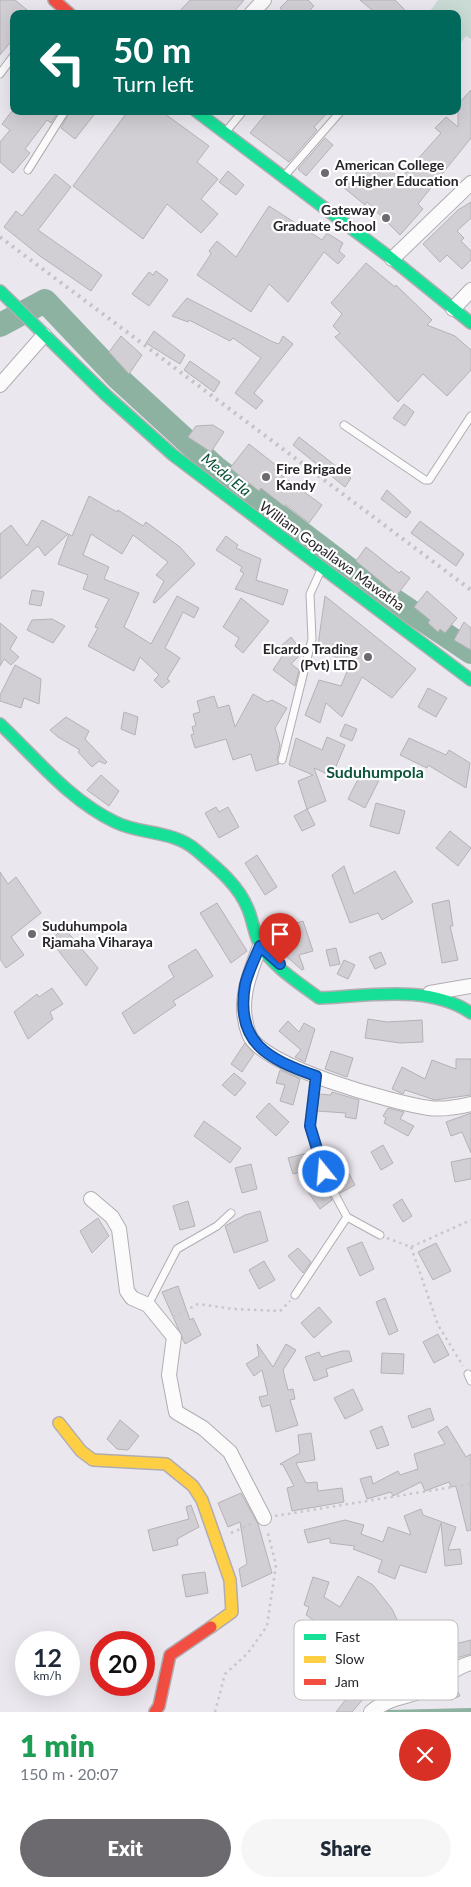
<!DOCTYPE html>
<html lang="en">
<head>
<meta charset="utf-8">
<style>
  body { margin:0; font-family:Lato,sans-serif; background:#f6f6f7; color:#1f2937; height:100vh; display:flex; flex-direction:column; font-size:19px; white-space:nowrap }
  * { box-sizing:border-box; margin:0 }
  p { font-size:16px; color:#747a83 }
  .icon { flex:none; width:28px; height:28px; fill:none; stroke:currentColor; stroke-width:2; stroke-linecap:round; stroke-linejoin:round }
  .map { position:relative; height:1712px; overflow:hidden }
  .drawer { display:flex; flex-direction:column; background:#fff; flex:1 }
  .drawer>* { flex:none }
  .guide { position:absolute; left:10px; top:10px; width:451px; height:105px; border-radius:10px; box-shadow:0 5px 20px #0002; background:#00695c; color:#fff; overflow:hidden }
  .speed { position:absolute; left:15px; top:1631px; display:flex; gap:10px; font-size:25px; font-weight:700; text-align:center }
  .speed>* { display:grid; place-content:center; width:65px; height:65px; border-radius:50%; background:#fff; box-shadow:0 5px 20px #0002; line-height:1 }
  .speed small { font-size:12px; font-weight:400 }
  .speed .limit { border:8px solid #d22; background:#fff; color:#111 }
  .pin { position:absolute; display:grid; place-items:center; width:42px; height:42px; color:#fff; margin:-51px -21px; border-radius:50% 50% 50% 0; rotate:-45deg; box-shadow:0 0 5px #0007 }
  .pin .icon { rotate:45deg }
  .me { position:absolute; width:55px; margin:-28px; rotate:343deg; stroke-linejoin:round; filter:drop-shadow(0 0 4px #0008) }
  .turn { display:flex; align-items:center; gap:18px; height:105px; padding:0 20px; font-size:22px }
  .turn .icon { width:65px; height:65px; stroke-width:2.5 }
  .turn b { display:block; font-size:35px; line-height:42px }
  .round { display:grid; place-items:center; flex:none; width:52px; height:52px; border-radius:26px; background:#f6f6f7 }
  .head { display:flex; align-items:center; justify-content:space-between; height:85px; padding:0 20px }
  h1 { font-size:30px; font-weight:800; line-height:38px; color:#1e9e55 }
  .cta { display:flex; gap:10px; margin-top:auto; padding:10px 20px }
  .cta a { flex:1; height:58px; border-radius:30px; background:#6c696f; color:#fff; font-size:20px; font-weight:800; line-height:58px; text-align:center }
  .cta a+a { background:#f6f6f7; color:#1f2937 }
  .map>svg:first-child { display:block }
  .green { fill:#cadad4 }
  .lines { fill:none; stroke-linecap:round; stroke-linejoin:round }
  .stream { stroke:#8eb2a2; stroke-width:4 }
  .river { stroke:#8eb2a2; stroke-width:24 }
  .building { fill:#d2cfd4; stroke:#b5b2b6 }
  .lane-casing { stroke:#b0adb2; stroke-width:9 }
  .street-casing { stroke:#b0adb2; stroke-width:16 }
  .fast-casing { stroke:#b0adb2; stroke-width:14 }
  .slow-casing { stroke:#b0adb2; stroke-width:14 }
  .jam-casing { stroke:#b0adb2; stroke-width:14 }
  .path { stroke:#c8c7c9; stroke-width:2.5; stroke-dasharray:2.5 4; stroke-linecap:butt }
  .lane { stroke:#fcfbfc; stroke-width:7 }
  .street { stroke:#fcfbfc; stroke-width:14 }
  .fast { stroke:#16e098; stroke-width:11 }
  .slow { stroke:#ffcf43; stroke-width:11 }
  .jam { stroke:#f24e42; stroke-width:11 }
  .rail { stroke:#c5c4c5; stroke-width:4; stroke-dasharray:2.5 5; stroke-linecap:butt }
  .route-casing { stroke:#114b97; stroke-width:12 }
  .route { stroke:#1a73e8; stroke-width:9 }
  .poi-dot { fill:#6c696f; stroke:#fff; stroke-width:2 }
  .labels { text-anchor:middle; stroke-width:4.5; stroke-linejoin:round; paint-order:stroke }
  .poi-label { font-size:14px; font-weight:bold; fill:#28252a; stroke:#fff; text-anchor:start }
  .street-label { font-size:14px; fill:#28252a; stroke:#fff }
  .water-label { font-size:15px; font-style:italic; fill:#074f36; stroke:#fff }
  .quarter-label { font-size:16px; font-weight:bold; fill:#0e553b; stroke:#fff }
  .key { fill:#fff; stroke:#bebebf; stroke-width:1 }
  .key-label { font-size:14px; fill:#28252a }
</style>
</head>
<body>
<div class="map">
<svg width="471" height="1712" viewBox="0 0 471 1712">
  <rect width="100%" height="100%" fill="#ebe7ee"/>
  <path class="green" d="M438,0h33v39l-5,-3 -8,10v-32h-30z"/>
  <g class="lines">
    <path class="stream" d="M388,1712l83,-2"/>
    <path class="river" d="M0,325l45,-24 73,77 98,90 142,108 113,76"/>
  </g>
  <path class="building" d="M0,0h15l17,14h-18v24l-14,17z
    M190,0h54l-12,14h-55z
    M288,0h20l6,6 -8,8h-20l-6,-6z
    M360,0h35l14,14h-32z
    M471,90v48l-53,66 5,5 -23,26 -33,-33 -2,3 -22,-18 25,-26 6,8 8,-7 18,17 41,-46 -6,-5 11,-11 12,10v-23z
    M12,111h47l-8,12 -4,-3 -22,29 5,4 -17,20 -13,-11v-20l10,-12 -8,-6z
    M70,111h27l-22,28 -14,-11z
    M128,111h33l48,35 -12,16 21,17 -17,20 17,15 -17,19 -34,-29 -24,35 -70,-53z
    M268,111h61l-15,16 3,3 -28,32 -39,-29z
    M325,138l8,7 -27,31 -8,-7z
    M228,171l16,14 -8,10 -17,-13z
    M55,174l16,13 -33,43 64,45 -11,16 -51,-35 -36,-29 12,-16 6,5z
    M471,202v16l-14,13 7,7 -3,3 10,10v9l-9,9 -15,-14 -7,7 -17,-18 35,-34z
    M269,206l53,34 5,-7 16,10 -4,8 6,5 -7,8 -14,-12 -36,50 -19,-18 -18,28 -54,-37 14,-21 -2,-3 8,-10 19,16z
    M366,263l29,24 1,-2 36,35 -5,5 28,11 16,14v20l-24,26 -24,-22 -25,28 -63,-65 5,-4 -7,-7 9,-12 -11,-11z
    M156,271l12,9 -19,26 -17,-12 17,-22 4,3z
    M187,298l86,44 6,2 4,-8 10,8 -39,49 9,8 -7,8 -21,-16 26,-35 -28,-20 -3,3 -41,-21 -1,2 -16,-6z
    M154,331l31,24 -5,9 -34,-21z
    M121,336l21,19 -13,19 -20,-22z
    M190,361l30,21 -6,10 -30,-22z
    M404,404l10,8 -9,14 -12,-8z
    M213,425l11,7 -13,20 -23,-15 8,-11z
    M299,437l52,41 -6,9 -52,-42z
    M249,444l28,22 -3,4 48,35 -13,18 -23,-18 -2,1 -23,-18 -2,3 -29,-23z
    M387,490l24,22 -5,6 -25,-19z
    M89,496l28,16 1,-2 25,16 3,-4 34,25 15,17 -40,39 -2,-1 11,-21 -8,-6 12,-13 -35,-27 -11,19 -31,-20 -8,21 26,12 -5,12 35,14 -15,34 27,17 26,-48 22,12 -5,10 -11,-6 -18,36 15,10 -13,21 3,2 -8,7 -8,-8 5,-5 -19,-18 -6,14 -46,-25 10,-18 -3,-1 14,-28 -26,-10 5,-14 -30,-11 11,-30 3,2z
    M42,520l26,14 -23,22 -7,-10 -38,33v-45l11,-9 16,21z
    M420,521l44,33 -8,12 -45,-33z
    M226,536l12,9 -2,3 25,11 -5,21 32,10 -5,15 -48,-16 9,-16 -4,-2 2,-4 -26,-17z
    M366,547l33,26 2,-2 9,7 -13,17 -41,-34z
    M32,590l12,2 -3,14 -12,-2z
    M427,591l30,27 -12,15 -5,-4 -2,3 -10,-9 2,-3 -16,-13z
    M325,596l91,73 -24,29 -30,-21 -20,40 -16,-14 -6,20 -15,-8 14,-35 22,6 8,-19 -31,-22z
    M241,598l28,23 -26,32 -8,-7 4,-8 -16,-11z
    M52,619l13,7 -12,17 -26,-13 5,-10z
    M464,622l7,6v22l-17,-10z
    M0,623l17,14 -7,12 9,8 -8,8 -7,-6 -4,7z
    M291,637l12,15 -12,12 8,6 -4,16 -22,-16 12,-18 -4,-6z
    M15,665l26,14 -2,25 -15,-6 -3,10 -21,-7v-6z
    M428,688l19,10 -11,19 -18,-10z
    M253,694l14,8 5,-2 15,8 -12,20 5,17 -3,14 2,5 -23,7 -5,-17 -18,6 -7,-21 -31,9 -4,-13 3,-1 -2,-7 4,-2 -3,-11 7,-2 -3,-11 17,-5 4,12 11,-3 6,22z
    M124,712l14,5 -3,18 -14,-6z
    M66,717l23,14 -4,8 22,23 -2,2 -6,-3 -7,6 -14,-15 2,-2 -22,-13 -8,-7z
    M345,724l12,5 -5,12 -12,-5z
    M327,737l18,8 -13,31 -18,-8 12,33 -19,8 -9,-28 15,-6 -24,-10 7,-27 26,12z
    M409,738l37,17 3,-5 21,13 -4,25 -38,-23 -1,3 -27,-13z
    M364,767l17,9 -16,32 -17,-9z
    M101,775l18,16 -10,15 -22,-16z
    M376,803l29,8 -6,23 -29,-8z
    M216,807l3,5 9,-5 11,20 -20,11 -14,-25z
    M307,809l8,16 -13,6 -8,-15z
    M450,831l21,17 -13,18 -22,-18z
    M257,855l20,32 -12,8 -20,-32z
    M344,866l10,28 41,-23 18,31 -31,18 -4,-7 -28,10 -18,-48z
    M0,872l8,12 8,-7 25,36 -30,24 13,18 -18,13 -6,-9z
    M449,900l4,26h-3l8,34 -16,3 -10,-59z
    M217,903l30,48 -16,12 -31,-50z
    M303,921l10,30 -14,4 5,14 -2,1 -15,-13 -4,-12 -6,2 -10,-15z
    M64,928l34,40 -12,18 -36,-46z
    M336,948l4,16 -10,2 -4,-16z
    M196,949l17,27 -40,25 3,4 -42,29 -12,-21 52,-36 -6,-11z
    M381,952l5,12 -11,5 -6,-12z
    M344,960l11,5 -7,14 -11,-5z
    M52,988l11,16 -13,8 3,7 -25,20 -14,-27 23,-18 2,3z
    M368,1019l19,3 35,-2 1,22 -23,1 -35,-5z
    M288,1021l11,11 5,-9 11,6 -10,33 -10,-5 6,-7 -22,-19z
    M245,1043l9,11 -12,18 -11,-8z
    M331,1051l22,7 -6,19 -22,-8z
    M456,1059h15v36l-36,5 -30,-10 -2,4 -11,-5 10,-22 23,12 7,-19 24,9z
    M280,1070l20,9 -7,26 -13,-4 5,-16 -9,-2z
    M234,1073l12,10 -11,13 -13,-11z
    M332,1092l27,8 -3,19 -11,-2 1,-4 -29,-2 2,-17 12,1z
    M269,1103l20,19 -13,14 -20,-19z
    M388,1108l16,4 -4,7 14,7 -6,10 -24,-13 2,-5 -3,-2z
    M471,1113v40l-9,-21 -11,4 -5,-14z
    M204,1121l37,27 -11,15 -36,-27z
    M383,1145l10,18 -12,7 -10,-18z
    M307,1153l4,16 -18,5 -5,-16z
    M471,1158v21l-16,3 -4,-20z
    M251,1164l6,25 -15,4 -7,-25z
    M345,1166l10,19 -15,8 -10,-19z
    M321,1179l11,21 -12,9 -12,-17v-4z
    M402,1199l10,17 -9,6 -10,-17z
    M188,1201l7,25 -15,4 -7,-24z
    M260,1211l8,30 -34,12 -9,-27 20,-11z
    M98,1218l11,18 -17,17 -12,-22z
    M362,1242l12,27 -14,7 -13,-28z
    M436,1243l15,28 -18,9 -15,-28z
    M298,1248l13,14 -8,11 -15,-17z
    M264,1261l11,19 -16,9 -10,-19z
    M178,1286l12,34 3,-2 8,17 -16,9 -23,-52z
    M385,1298l13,33 -9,4 -13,-33z
    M319,1307l13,15 -18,16 -13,-15z
    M438,1334l11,21 -15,8 -11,-21z
    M257,1344l16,23 13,-23 10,6 -13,20 5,20 5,-1 2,10 -5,1 8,25 -22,7 -6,-27 -8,2 -3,-10 9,-2 -6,-25 -8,6 -8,-12 13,-8z
    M342,1351h7l3,10 -26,8 2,7 -14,5 -9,-24 14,-5 2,5z
    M382,1353l22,1 -1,20 -22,-1z
    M353,1389l10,21 -18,9 -11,-21z
    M430,1408l4,12 -22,8 -4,-12z
    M120,1420l19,16 -11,14 -11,-1 -10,-10z
    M382,1426l7,19 -12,4 -7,-18z
    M447,1426l19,31 5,-3v76l-4,1 -11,-45 -5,1 -2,-5 -24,9 -4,-9 -28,14 -2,-4 -24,7 -7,-20 11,-3 2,8 25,-13 2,4 18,-6 -4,-15 31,-10 -7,-12z
    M311,1433l4,27 -19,3 10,20 11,-1 1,9 24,-3 2,14 -52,9 -5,-23 7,-2 -11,-21 -3,-1 20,-11 -2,-18z
    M241,1493l17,31 14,49 -30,14 -3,-18 8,-5 -7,-42 -12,5 -10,-24z
    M191,1505l8,22 -22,12 1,6 -25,6 -5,-21 41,-11 -3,-12z
    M421,1509l2,6 33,12 -8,23 12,-1 2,15 -17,2 -4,-43 -15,50 -26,-8 -5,14 -17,-7 4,-12 -29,-11 2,-3 -25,-3v-5l-22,5 -4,-13 41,-10 19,5 -3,9 22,8 5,-15 23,8 -7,-19z
    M205,1572l3,21 -22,4 -4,-22z
    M358,1576l15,9 19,24 9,19 -21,10 7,9 -5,36 -9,-1 -2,17 -7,-1 -12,14h-16l24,-31h-4l5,-32 -17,-8 -38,-26 3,-8 -5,-2 9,-28 16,5 -5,15 16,10z
    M439,1627l16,17 16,-4v14l-37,10 8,-9 -15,-16z
    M453,1682l7,14 -9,4 -6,-12z"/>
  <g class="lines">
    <defs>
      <path id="lane" d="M0,74l14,-19
        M228,129l15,-18
        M28,170l37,-59
        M287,173l54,-62
        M344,425l81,55h4l42,-64
        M282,760l30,-121 -2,-45 11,-24
        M347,1217l33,18
        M295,1295l52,-78 -24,-45 -13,-46 6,-50
        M148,1305l29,-56 40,-23 14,-13
        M468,1374l3,7"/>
      <path id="street" d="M251,14l13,-14
        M392,259l79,-76
        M453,309l18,-19
        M0,385l44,-50
        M260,946c-11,29 -23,57 -11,88 12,33 146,69 180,74 13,2 29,-1 42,-4
        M430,993l41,-7
        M91,1199l21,18 7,12 8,62 5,7 16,7 26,32 -5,38 7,37 27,16 27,24 34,66
        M371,1712c21,-17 39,-14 60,-25 17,-9 19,-18 40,-24"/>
      <path id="fast" d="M196,111l196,148 79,64
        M0,291l106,104 67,60 298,225
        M0,724c36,34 69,76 115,98 26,13 58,8 81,28 20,17 42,34 52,59 5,12 6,25 12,36 13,22 39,38 59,53 48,-2 110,-14 152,15"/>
      <path id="slow" d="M59,1423l22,28 12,9 73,4 27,22 9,14 28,80 2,32 -21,15"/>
      <path id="jam" d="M54,0l16,14
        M155,1712l4,-6 11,-51 41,-28"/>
    </defs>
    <use href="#lane" class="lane-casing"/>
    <use href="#street" class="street-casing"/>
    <use href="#fast" class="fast-casing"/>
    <use href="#slow" class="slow-casing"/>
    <use href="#jam" class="jam-casing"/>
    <path class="path" d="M387,1238l24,9 60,-27
      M411,1247l27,78 25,41
      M173,1317l25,-13 36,5 46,2 10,-10
      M275,1516l196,-32
      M231,1533l22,-10
      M215,1712l10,-38 23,-21 19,-27 9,-61 -9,-35"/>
    <use href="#lane" class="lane"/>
    <use href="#street" class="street"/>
    <use href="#fast" class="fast"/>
    <use href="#slow" class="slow"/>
    <use href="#jam" class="jam"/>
    <path class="rail" d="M0,237l471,353"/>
  </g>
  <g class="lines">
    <defs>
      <path id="route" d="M280,964l-20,-18c-5,12 -12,26 -15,39 -10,58 23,74 71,91l-6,50 14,46"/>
    </defs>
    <use href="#route" class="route-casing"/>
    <use href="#route" class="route"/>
  </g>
  <g class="poi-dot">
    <circle cx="325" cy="173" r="5"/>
    <circle cx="386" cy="218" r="5"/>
    <circle cx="266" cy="477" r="5"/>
    <circle cx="368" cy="657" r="5"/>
    <circle cx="32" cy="934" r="5"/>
  </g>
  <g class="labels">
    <g class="poi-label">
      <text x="335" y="170">American College<tspan x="335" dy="16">of Higher Education</tspan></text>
      <text x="376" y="215" text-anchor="end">Gateway<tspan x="376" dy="16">Graduate School</tspan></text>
      <text x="276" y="474">Fire Brigade<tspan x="276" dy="16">Kandy</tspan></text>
      <text x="358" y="654" text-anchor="end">Elcardo Trading<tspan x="358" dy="16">(Pvt) LTD</tspan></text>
      <text x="42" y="931">Suduhumpola<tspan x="42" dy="16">Rjamaha Viharaya</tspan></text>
    </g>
    <g class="street-label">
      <text transform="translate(332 556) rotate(36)" y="5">William Gopallawa Mawatha</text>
    </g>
    <g class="water-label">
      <text transform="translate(226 475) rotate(39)" y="5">Meda Ela</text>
    </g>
    <g class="quarter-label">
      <text x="375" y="778">Suduhumpola</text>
    </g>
  </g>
  <rect x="294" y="1620" width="164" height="80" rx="8" class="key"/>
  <rect x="304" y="1634" width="22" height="6" fill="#16e098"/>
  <rect x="304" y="1656" width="22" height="7" fill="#ffcf43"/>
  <rect x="304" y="1679" width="22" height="6" fill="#f24e42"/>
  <g class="key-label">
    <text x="335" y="1642">Fast</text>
    <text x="335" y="1664">Slow</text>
    <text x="335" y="1687">Jam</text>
  </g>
</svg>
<div class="speed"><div>12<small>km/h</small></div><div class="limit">20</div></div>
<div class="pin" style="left:280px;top:964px;background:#d93025"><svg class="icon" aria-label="arrive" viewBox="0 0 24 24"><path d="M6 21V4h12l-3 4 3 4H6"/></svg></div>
<svg class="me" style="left:324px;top:1172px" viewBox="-20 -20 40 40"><circle r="17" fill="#1a73e8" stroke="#fff" stroke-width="3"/><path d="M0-11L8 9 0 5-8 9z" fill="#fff"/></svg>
<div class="guide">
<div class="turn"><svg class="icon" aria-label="left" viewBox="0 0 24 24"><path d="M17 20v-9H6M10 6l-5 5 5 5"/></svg><div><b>50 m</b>Turn left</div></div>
</div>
</div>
<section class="drawer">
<div class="head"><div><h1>1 min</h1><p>150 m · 20:07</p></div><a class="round" style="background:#d93025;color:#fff"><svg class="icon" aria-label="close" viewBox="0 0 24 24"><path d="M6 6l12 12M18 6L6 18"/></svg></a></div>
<div class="cta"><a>Exit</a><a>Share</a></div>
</section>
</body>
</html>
